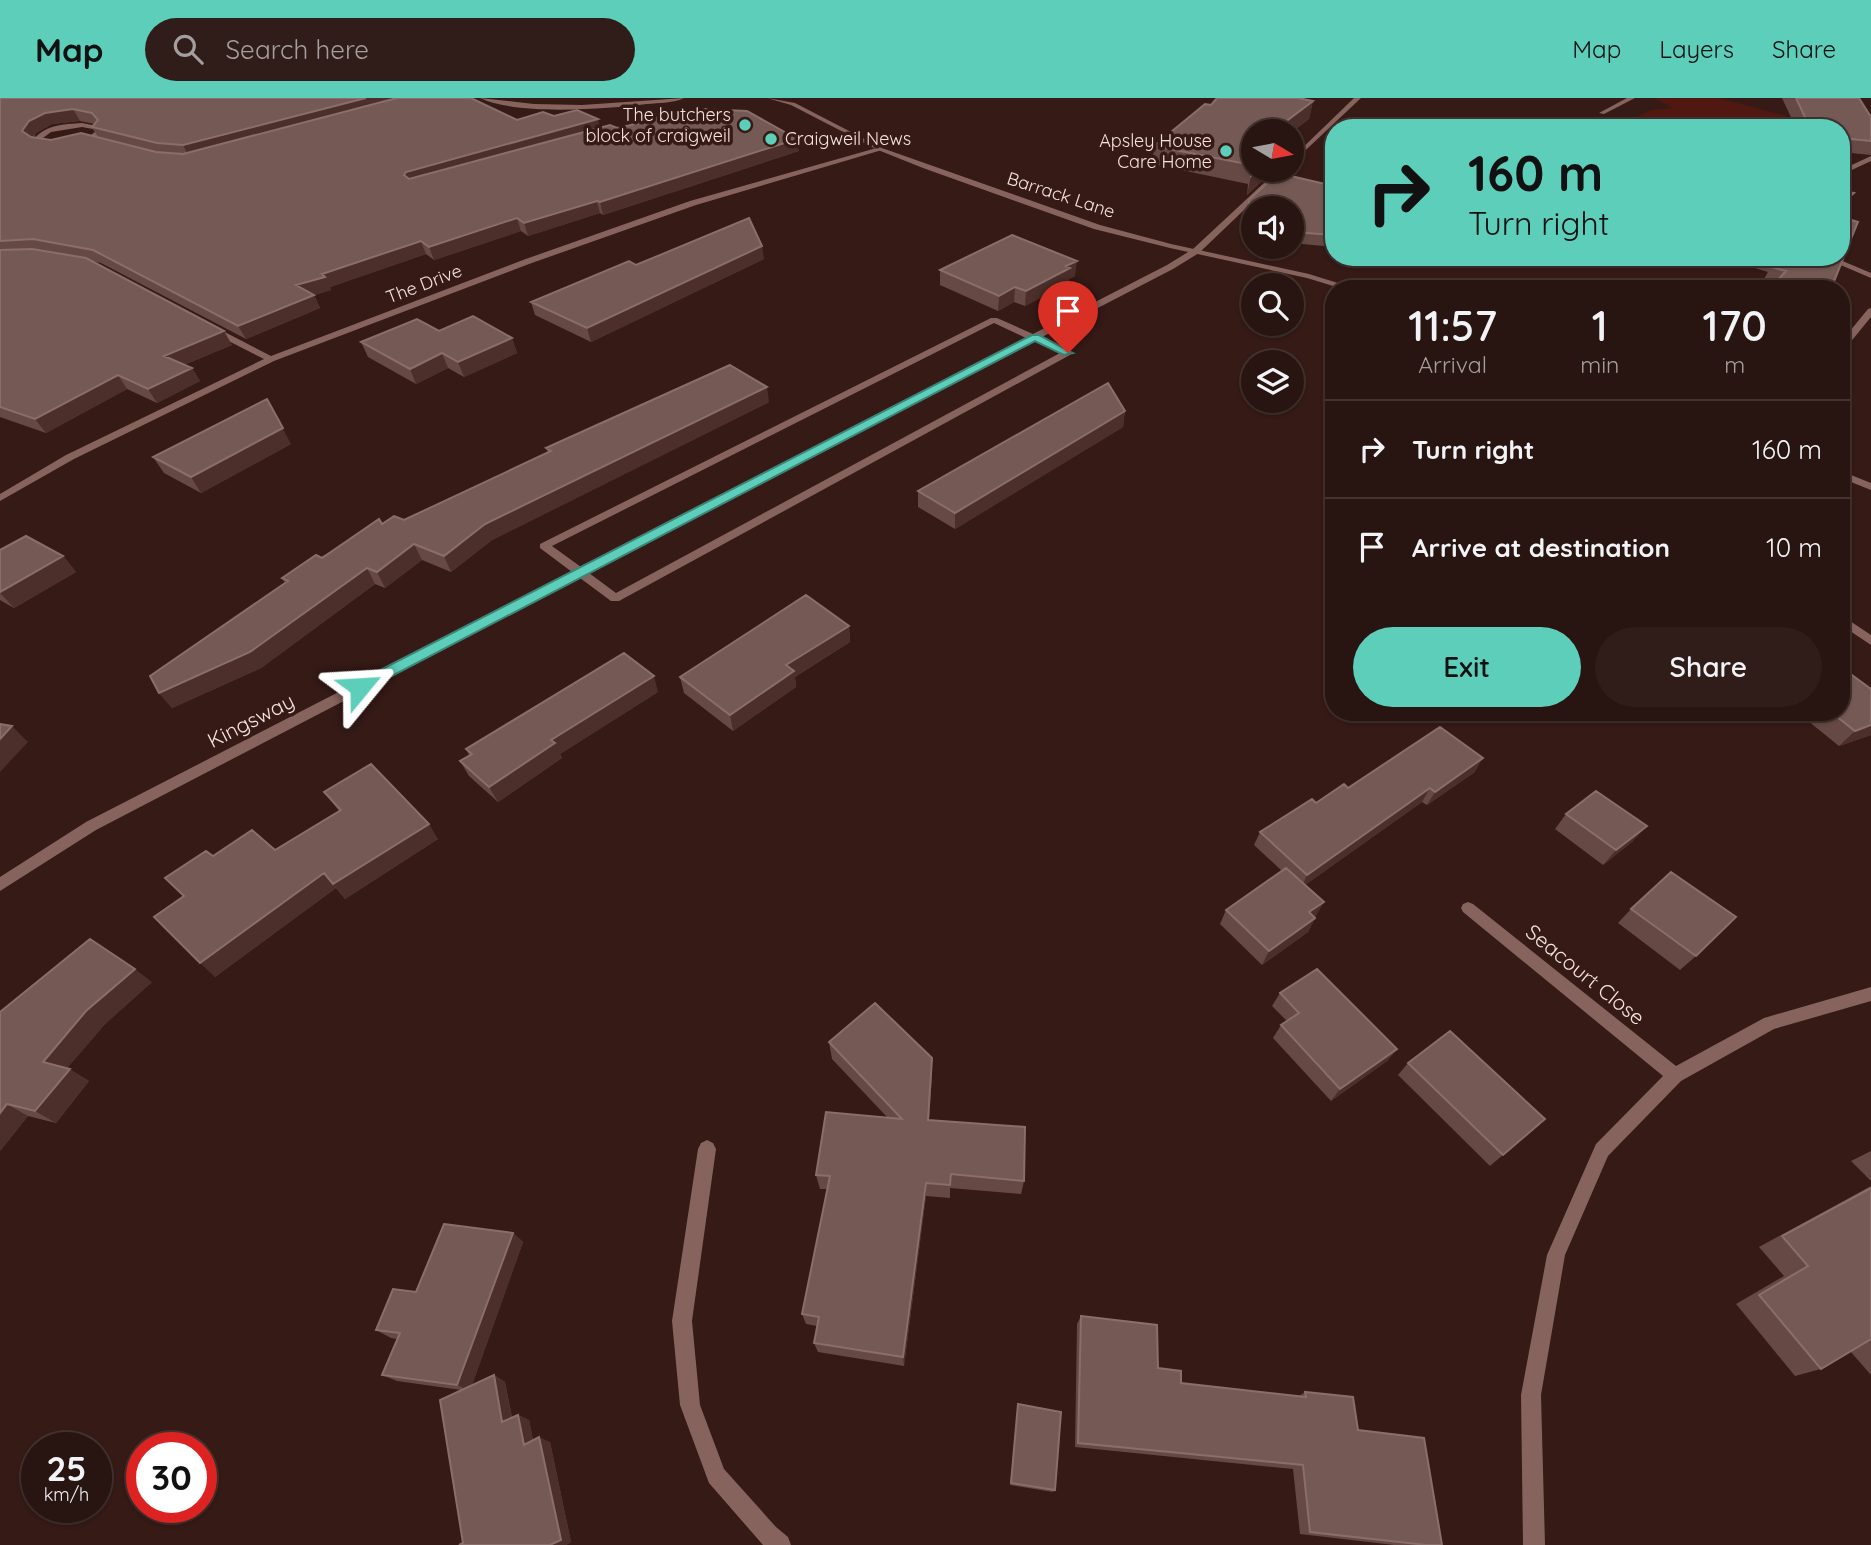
<!DOCTYPE html>
<html lang="en">
<head>
<meta charset="utf-8">
<style>
  body { margin:0; font-family:Quicksand,sans-serif; background:#301d19; color:#f1f3f6; height:100vh; display:flex; flex-direction:column; font-size:26px; white-space:nowrap }
  * { box-sizing:border-box; margin:0 }
  p { font-size:23px; color:#a59e9f }
  .icon { flex:none; width:38px; height:38px; fill:none; stroke:currentColor; stroke-width:2; stroke-linecap:round; stroke-linejoin:round }
  .map { position:relative; flex:1; overflow:hidden }
  .side { position:absolute; left:1325px; top:182px; width:525px; height:441px; display:flex; flex-direction:column; background:#281410; border-radius:28px; box-shadow:0 2px 5px #0004,0 0 0 2px #443330 }
  .side>* { flex:none }
  .hud { position:absolute; left:1325px; top:21px; width:525px; height:147px; border-radius:28px; box-shadow:0 2px 5px #0004,0 0 0 2px #443330; background:#5dceb9; color:#111; overflow:hidden }
  .needle { width:46px; rotate:100deg }
  .controls { position:absolute; left:1241px; top:21px; display:grid; gap:14px }
  .controls a { display:grid; place-items:center; width:63px; height:63px; border-radius:50%; background:#281410; box-shadow:0 2px 5px #0004,0 0 0 2px #443330; font-size:35px }
  .speed { position:absolute; left:21px; top:1334px; display:flex; gap:14px; font-size:35px; font-weight:700; text-align:center }
  .speed>* { display:grid; place-content:center; width:91px; height:91px; border-radius:50%; background:#281410; box-shadow:0 2px 5px #0004,0 0 0 2px #443330; line-height:1 }
  .speed small { font-size:18px; font-weight:400 }
  .speed .limit { border:10px solid #d22; background:#fff; color:#111 }
  .pin { position:absolute; display:grid; place-items:center; width:60px; height:60px; color:#fff; margin:-72px -30px; border-radius:50% 50% 50% 0; rotate:-45deg; box-shadow:0 0 7px #0007 }
  .pin .icon { rotate:45deg }
  .me { position:absolute; width:77px; margin:-38px; rotate:63deg; stroke-linejoin:round; filter:drop-shadow(0 0 5px #0008) }
  .turn { display:flex; align-items:center; gap:24px; height:147px; padding:0 28px; font-size:32px }
  .turn .icon { width:91px; height:91px; stroke-width:2.5 }
  .turn b { display:block; font-size:49px; line-height:60px }
  .eta { display:flex; justify-content:space-evenly; align-items:center; height:119px; text-align:center }
  .eta b { font-size:42px; font-weight:600; line-height:49px }
  .button { display:flex; gap:14px; margin-top:auto; padding:14px 28px }
  .button a { flex:1; height:80px; border-radius:42px; background:#5dceb9; color:#111; font-size:28px; font-weight:600; line-height:80px; text-align:center }
  .button a+a { background:#301d19; color:#f1f3f6 }
  ul { padding:0; list-style:none }
  li { display:flex; align-items:center; gap:21px; height:98px; padding:0 28px; border-top:2px solid #443330 }
  li div { flex:1 }
  li b { display:block; font-size:26px }
  li em { font-style:normal }
  header { display:flex; align-items:center; gap:42px; box-sizing:border-box; height:98px; padding:0 35px; background:#5dceb9; color:#111 }
  header strong { font-size:33px }
  nav { display:flex; gap:38px; margin-inline-start:auto; font-size:24px }
  .search { width:490px; height:63px; background:#301d19; display:flex; align-items:center; gap:18px; box-sizing:border-box; padding:0 24px; border-radius:38px; color:#a59e9f; font-size:26px }
  .map>svg:first-child { display:block }
  .green { fill:#501811 }
  .lines { fill:none; stroke-linecap:round; stroke-linejoin:round }
  .minor { fill:#87635d; fill-rule:evenodd }
  .tertiary { fill:#87635d; fill-rule:evenodd }
  .wall { fill:#664944; fill-rule:evenodd }
  .shaded-wall { fill:#4c2f2a }
  .building { fill:#755954; stroke:#896e6a; stroke-width:2 }
  .route { fill:#5dceb9; stroke:#3c8678; stroke-width:2 }
  .poi-dot { fill:#5dceb9; stroke:#351a16; stroke-width:2.5 }
  .labels { text-anchor:middle; stroke-width:7; stroke-linejoin:round; paint-order:stroke }
  .far-poi-label { font-size:18px; fill:#f5e2df; stroke:#351a16; text-anchor:end }
  .far-street-label { font-size:18px; fill:#f5e2df; stroke:#351a16 }
  .street-label { font-size:21px; fill:#f5e2df; stroke:#351a16 }
</style>
</head>
<body>
<header>
<strong>Map</strong>
<div class="search"><svg class="icon" aria-label="search" viewBox="0 0 24 24"><circle cx="10" cy="10" r="6"/><path d="M15 15l6 6"/></svg>Search here</div>
<nav><a>Map</a><a>Layers</a><a>Share</a></nav>
</header>
<div class="map">
<svg width="1871" height="1447" viewBox="0 0 1871 1447">
  <rect width="100%" height="100%" fill="#351a16"/>
  <path class="green" d="M1658,0h61l68,18 -28,12 -142,-1 34,-17 22,-2 -17,-9z"/>
  <g class="lines">
    <path class="minor" d="M1354,0h7l-69,65v-5z
      M1627,0h8l-31,16 -5,-1z
      M704,11l2,3 -41,6 -40,11 -3,-2 42,-13z
      M82,25l15,3 5,6c-17,17 -50,23 -70,10 11,-17 31,-18 50,-19zM82,29l11,2 2,3c-15,12 -38,17 -56,9l12,-9z
      M880,49l2,3 -186,55 -167,59 -255,97 -200,98 -74,42v-7l66,-39 198,-96 -55,-28v-4h6l56,29 252,-96 167,-59z
      M1871,58v5l-30,14v-5z
      M1278,72h8l-87,83 -26,16 -133,69 30,13v4l-451,246h-8l-31,-23 -484,252 -96,61v-14l86,-55 486,-250 -32,-24v-4l451,-226h6l36,16 134,-69 26,-16zM994,225l32,15 -445,229 -29,-21zM1034,243l26,12 -444,240 -27,-20z
      M1822,159h11l38,16v5z
      M1871,210v9l-27,33 -3,1v-9l27,-33z
      M1841,517l30,20v10l-30,-20z
      M1468,804l5,2 203,162 88,-48 107,-31v14l-97,28 -93,52 -73,75 -43,99 -24,140 4,150h-22l-2,-150 26,-140 49,-111 67,-68 -200,-164 -2,-4 2,-4z
      M707,1042l6,3 3,6 -24,172 8,84 24,64 52,58 12,10 3,8h-28l-54,-62 -29,-78 -8,-84 26,-172 3,-6z"/>
    <path class="tertiary" d="M480,0l54,6 48,1 102,-7c-10,5 -25,5 -37,6 -42,5 -129,12 -167,-6z
      M767,0l28,5 87,45 218,77 71,19 138,30 48,15h-14l-36,-11 -137,-30 -76,-19 -171,-61 -45,-18 -87,-45z
      M1841,373l30,12v7l-30,-12z"/>
  </g>
  <path class="wall" d="M0,0l517,22 37,-4 46,11 17,1 182,23 -196,64 -3,-2 -72,23 -7,-5 -87,29 -8,-6 -96,33 1,3 -17,5 6,13 -74,31 -145,-76 -10,-2 141,84 -48,20 8,3 8,13 -43,22 -30,-14 -81,44 -46,-16zM80,23l15,3 -3,3 6,10 -47,3 -17,-3 2,-4 16,-9z
    M1782,0h77l12,19v38l-30,-3v-24h-45z
    M1313,3l-4,18 -17,13v-1h-39l9,50 -15,14 1,-11 -96,-20 2,-18 57,-41z
    M1334,88v61l-42,-4v-35h-39v32l-8,-1 1,-28 3,-11z
    M1841,119l17,5 -10,24 -5,8h2l-14,35h-61l6,-7 -12,-3 4,-7 -26,-8 4,-6 -1,-1h96z
    M764,161l-173,83 -56,-27 -4,-13 105,-37z
    M940,172l135,6 -6,3 -1,4 -43,23 -11,-4 -16,9 -58,-26z
    M439,233l73,7 5,15 -53,24 -16,-9 -32,16 -48,-27 -7,-15z
    M769,304l-277,138 -41,32 -29,-12 -37,28 -10,-4 -114,84 -89,40 -13,-15 126,-110 -3,-5 100,-54 22,-4 144,-67 -2,-5z
    M1125,313l-2,16 -168,102 -37,-22v-16z
    M291,346l-90,49 -37,-20 -11,-16z
    M0,452l63,6 13,16 -62,36 -14,-8z
    M849,528l1,16 -55,35 1,10 -63,44 -49,-38 -4,-16z
    M658,594l-98,62 2,4 -64,44 -29,-26 -9,-15 9,-6 -3,-6z
    M1797,614h44l30,23 -32,11z
    M1475,674l-48,33 -5,-3 -117,83 11,31 -8,16 -46,33 -42,-41 6,-14 56,-39 -28,-26 6,-13 88,-44z
    M324,694l114,47 -93,60 -9,-11 -121,89 -31,-81 29,-40 62,-6 64,-39z
    M1566,716l67,27 -30,24 -48,-36z
    M1631,811l65,47 -16,14 -62,-47z
    M152,884l-47,42 -38,44 22,13 -33,42 -28,-7 -28,35v-139z
    M1280,895l117,56 -10,12 -56,40 -58,-63 8,-13 6,-4 -15,-15z
    M829,944l103,16v16l-3,46 95,61 -3,13 -71,-6v10l-24,-2 -22,170 -86,-14 -4,-9 3,-17 -11,-2 -4,-10 25,-125h-7l-4,-14 71,-58 -55,-58z
    M1408,965l137,56 -55,47 -92,-91z
    M1871,1053v30l-20,-20z
    M1871,1088v189l-21,-24 -29,18 -26,7 -59,-72 48,-28 -25,-29z
    M513,1135l10,9 -51,143 22,-10 11,7 7,35 6,-2 11,5 4,20 17,2 21,100 -5,3h-107l4,-2 -2,-153 -64,-9 -15,-6 15,-36 -6,-1 -15,-8 40,-38z
    M1081,1218l100,67 118,13 6,-4 53,38 84,115h-48l-94,-11 -7,-65 -218,-22 2,-123z
    M1018,1306l37,86 -2,2 -43,-7z"/>
  <path class="shaded-wall" d="M366,0h48l-225,59 -6,-12z
    M1313,3l-4,18 -17,13v-1h-16v-2z
    M73,11l7,12 -28,3 -16,9 -7,9 -7,-11 7,-10 16,-8z
    M598,21l3,12 -193,57 -4,-13 2,-3z
    M797,41l2,12 -196,64 -3,-13z
    M1255,72h10l-3,11 -15,14 4,-19z
    M1854,95l-8,11 -5,5v-5z
    M597,103l3,12 -72,23 -4,-13z
    M517,120l4,13 -87,29 -5,-13z
    M421,143l5,13 -96,33 1,3 -17,5 6,13 -74,31 -8,-13 58,-41 26,-11z
    M762,148l2,13 -173,83 -4,-14z
    M1077,163l-2,15 -6,3 -1,4 -43,23 1,-15z
    M1015,189l-1,15 -16,9 1,-15z
    M224,233l8,14 -60,25 -8,-14z
    M512,240l5,15 -53,24 -6,-15z
    M442,255l6,15 -32,16 -6,-15z
    M192,270l8,13 -43,22 -9,-14z
    M118,277l9,14 -81,44 -11,-14z
    M767,289l2,15 -277,138 -41,32 -7,-16 41,-32z
    M267,301l24,45 -90,49 -10,-16z
    M1125,313l-2,16 -168,102v-16z
    M414,446l8,16 -37,28 -8,-16z
    M63,458l13,16 -62,36 -14,-15v-1z
    M367,470l8,16 -114,84 -89,40 -13,-15z
    M849,528l1,16 -55,35 1,10 -63,44 -3,-16 56,-50z
    M654,578l4,16 -98,62 2,4 -64,44 -9,-15 62,-47z
    M1871,627v10l-32,11 16,-15z
    M12,628l16,16 -28,30v-33z
    M1483,660l-8,14 -48,33 8,-13z
    M1430,690l-8,14 -121,86 6,-13z
    M429,726l9,15 -93,60 -12,-15z
    M1647,728l-14,15 -30,24 13,-15z
    M324,775l12,15 -121,89 -15,-14z
    M1324,804l-8,14 -14,10 7,-14z
    M1315,820l-7,14 -46,33 7,-14z
    M135,871l17,13 -47,42 -43,50 -19,-12 43,-51z
    M1397,951l-10,12 -56,40 9,-12z
    M932,960v16l-4,60v-14z
    M70,971l19,12 -33,42 -21,-12z
    M7,1006l21,12 -28,35v-38z
    M926,1085v13l-22,170 -1,-9z
    M513,1135l10,9 -53,149 -13,-6z
    M494,1277l11,7 9,46 -12,-6z
    M518,1317l11,5 6,30 -11,-5z
    M539,1339l11,5 21,100 -5,3h-16z"/>
  <path class="building" d="M0,0h366l-183,47 -26,-2 -65,-16 6,-7 -6,-7 -19,-4 -28,4 -16,8 -7,10 9,6 20,3 30,-7 75,19 27,2 214,-56h74l46,22 26,-8 11,4 23,-6 21,9 -192,53 -2,3 5,4 201,-54 7,3 86,-19 44,2 50,28 -197,63 -3,-1 -73,22 -7,-5 -88,29 -8,-6 -99,33 3,3 -29,8 18,10 -76,31 -145,-76 -60,-11 -33,2z
    M1217,0h81l15,3 -37,28 11,2h-34v39h6l-8,6 1,-11 -98,-19 51,-42 6,1z
    M1796,0h63l12,19v24l-30,-3v-10h-31z
    M1278,75l56,13v49l-42,-3v-24h-39v20h-5l1,-28z
    M1841,92l13,3 -13,11z
    M1841,119l17,5 -10,24 -7,-3z
    M749,120l13,28 -175,82 -56,-26 98,-41 7,4z
    M1012,137l65,26 -11,5 4,2 -44,23 -11,-4 -16,9 -59,-26z
    M32,151l54,9 138,73 -60,25 28,12 -44,21 -30,-14 -83,44 -35,-12v-157z
    M1841,155l4,1 -14,35h-61l16,-18 -15,-4 6,-7 -10,-3h74z
    M473,218l39,22 -54,24 -16,-9 -32,16 -49,-27 56,-23 22,12z
    M730,267l37,22 -282,137 -41,32 -30,-12 -37,28 -10,-4 -117,84 -91,41 -9,-17 138,-95 -6,-3 34,-23 6,3 57,-39 3,5 12,-8 10,4 147,-69 -5,-3z
    M1108,285l17,28 -170,102 -37,-22z
    M267,301l16,29 -92,49 -38,-20z
    M26,438l37,20 -63,36v-42z
    M806,497l43,31 -63,39 8,6 -64,44 -50,-38z
    M624,555l30,23 -103,64 4,3 -66,44 -29,-26 12,-7 -6,-5z
    M1841,569l30,22v36l-16,6 -24,-19h10z
    M0,626l12,2 -12,13z
    M1440,629l43,31 -48,34 -5,-4 -123,87 -47,-43 52,-33 4,4 28,-19 4,4z
    M371,666l58,60 -96,60 -9,-11 -124,90 -46,-46 30,-21 -19,-18 41,-27 7,5 39,-26 23,20 66,-40 -17,-18z
    M1596,693l51,35 -31,24 -50,-36z
    M1286,770l38,34 -15,10 6,6 -46,33 -43,-41z
    M1671,774l65,45 -40,39 -65,-47z
    M90,841l45,30 -49,42 -43,51 27,7 -35,42 -28,-7 -7,9v-101z
    M1317,871l80,80 -57,40 -59,-64 18,-12 -19,-20z
    M875,905l57,55 -4,62 97,7 -1,54 -73,-7 -1,11 -24,-2 -23,174 -89,-14 5,-26 -17,-3 28,-138 -14,-1 10,-63 76,7 -73,-77z
    M1450,933l95,88 -42,36 -95,-92z
    M1871,1090v151l-50,30 -62,-74 49,-29 -26,-30z
    M444,1126l69,9 -56,152 -75,-10 18,-42 -24,-3 17,-41 23,3z
    M1081,1218l76,9 1,43 23,3v12l125,14 -1,-5 48,5 5,33 66,8 18,107h-16l-116,-13 -7,-67 -225,-22z
    M494,1277l8,47 16,-7 6,30 15,-8 22,103 -11,5h-91l4,-2 -23,-143z
    M1018,1306l43,8 -6,78 -44,-7z"/>
  <path class="route" d="M1032,237h7l34,18 -9,2 -29,-14 -670,349h-10l-2,-3 2,-4z"/>
  <g class="poi-dot">
    <circle cx="745" cy="27" r="7"/>
    <circle cx="771" cy="41" r="7"/>
    <circle cx="1226" cy="53" r="7"/>
  </g>
  <g class="labels">
    <g class="far-poi-label">
      <text x="731" y="23">The butchers<tspan x="731" dy="21">block of craigweil</tspan></text>
      <text x="785" y="47" text-anchor="start">Craigweil News</text>
      <text x="1212" y="49">Apsley House<tspan x="1212" dy="21">Care Home</tspan></text>
    </g>
    <g class="far-street-label">
      <text transform="translate(1061 97) rotate(18)" y="6">Barrack Lane</text>
      <text transform="translate(424 186) rotate(-21)" y="6">The Drive</text>
    </g>
    <g class="street-label">
      <text transform="translate(251 623) rotate(-27)" y="7">Kingsway</text>
      <text transform="translate(1585 877) rotate(39)" y="7">Seacourt Close</text>
    </g>
  </g>
</svg>
<div class="controls">
<a><svg class="needle" viewBox="-14 -14 28 28"><path d="M0-13l5 13h-10z" fill="#e53935"/><path d="M0 13l5-13h-10z" fill="#a59e9f"/></svg></a>
<a><svg class="icon" aria-label="sound" viewBox="0 0 24 24"><path d="M4 9h4l5-4v14l-5-4H4zM17 9q2 3 0 6"/></svg></a>
<a><svg class="icon" aria-label="search" viewBox="0 0 24 24"><circle cx="10" cy="10" r="6"/><path d="M15 15l6 6"/></svg></a>
<a><svg class="icon" aria-label="layers" viewBox="0 0 24 24"><path d="M12 4l9 5-9 5-9-5zM3 14l9 5 9-5"/></svg></a>
</div>
<div class="speed"><div>25<small>km/h</small></div><div class="limit">30</div></div>
<div class="pin" style="left:1068px;top:255px;background:#d93025"><svg class="icon" aria-label="arrive" viewBox="0 0 24 24"><path d="M6 21V4h12l-3 4 3 4H6"/></svg></div>
<svg class="me" style="left:360px;top:589px" viewBox="-20 -20 40 40"><path d="M0-17L14 15 0 8-14 15z" fill="#5dceb9" stroke="#fff" stroke-width="4"/></svg>
<div class="hud">
<div class="turn"><svg class="icon" aria-label="right" viewBox="0 0 24 24"><path d="M7 20v-9h11M14 6l5 5-5 5"/></svg><div><b>160 m</b>Turn right</div></div>
</div>
<section class="side">
<div class="eta">
<div><b>11:57</b><p>Arrival</p></div>
<div><b>1</b><p>min</p></div>
<div><b>170</b><p>m</p></div>
</div>
<ul>
<li><svg class="icon" aria-label="right" viewBox="0 0 24 24"><path d="M7 20v-9h11M14 6l5 5-5 5"/></svg><div><b>Turn right</b></div><em>160 m</em></li>
<li><svg class="icon" aria-label="arrive" viewBox="0 0 24 24"><path d="M6 21V4h12l-3 4 3 4H6"/></svg><div><b>Arrive at destination</b></div><em>10 m</em></li>
</ul>
<div class="button"><a>Exit</a><a>Share</a></div>
</section>
</div>
</body>
</html>
